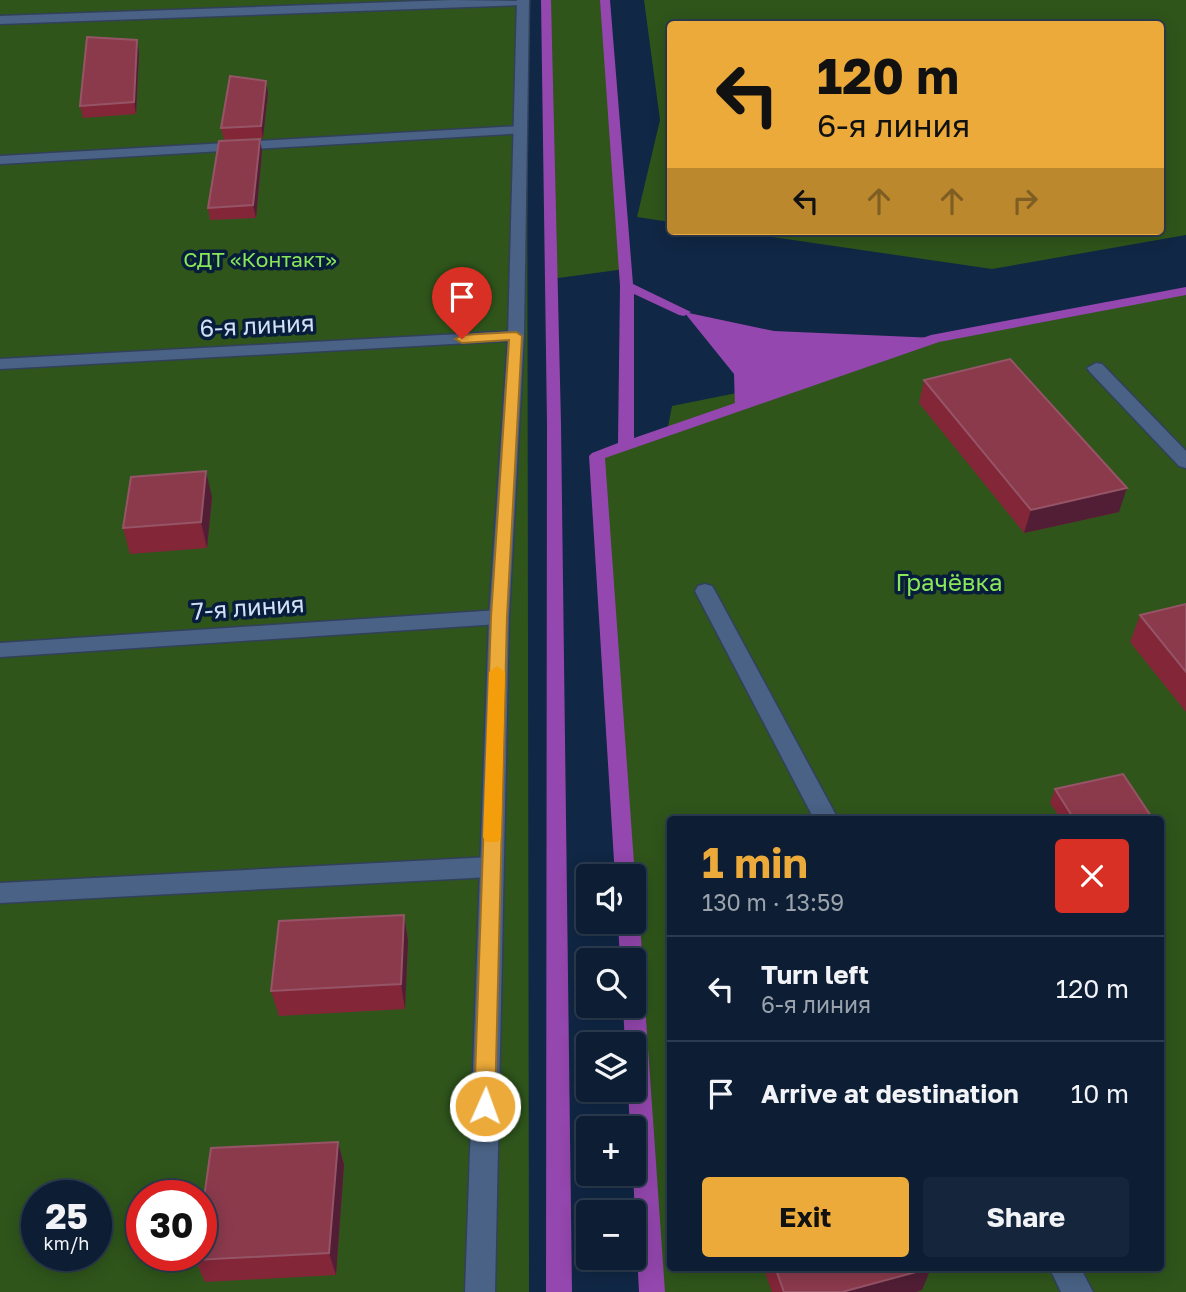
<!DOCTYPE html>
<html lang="en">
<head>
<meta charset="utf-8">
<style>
  body { margin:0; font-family:"Golos Text",sans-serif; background:#15263c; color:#f1f3f6; height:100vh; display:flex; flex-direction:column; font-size:26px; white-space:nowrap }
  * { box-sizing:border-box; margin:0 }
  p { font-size:23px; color:#9aa2ac }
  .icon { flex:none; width:38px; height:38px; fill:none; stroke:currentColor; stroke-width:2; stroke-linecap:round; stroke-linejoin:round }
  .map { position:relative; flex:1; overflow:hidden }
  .sheet { position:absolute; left:667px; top:816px; width:497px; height:455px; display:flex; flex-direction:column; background:#0c1d34; border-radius:7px; box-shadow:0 4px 18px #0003,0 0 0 2px #2c3b4f }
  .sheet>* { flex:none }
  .banner { position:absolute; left:667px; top:21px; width:497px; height:214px; border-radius:7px; box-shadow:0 4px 18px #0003,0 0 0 2px #2c3b4f; background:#ebaa39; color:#111; overflow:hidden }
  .buttons { position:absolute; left:576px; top:864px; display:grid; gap:14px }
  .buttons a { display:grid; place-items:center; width:70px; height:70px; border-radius:7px; background:#0c1d34; box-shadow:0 4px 18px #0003,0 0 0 2px #2c3b4f; font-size:35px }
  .speed { position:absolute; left:21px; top:1180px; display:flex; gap:14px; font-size:35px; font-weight:700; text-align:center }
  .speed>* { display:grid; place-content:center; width:91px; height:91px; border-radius:50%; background:#0c1d34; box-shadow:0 4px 18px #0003,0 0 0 2px #2c3b4f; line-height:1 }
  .speed small { font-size:18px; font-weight:400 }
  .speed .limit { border:10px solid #d22; background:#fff; color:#111 }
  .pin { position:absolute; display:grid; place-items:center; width:60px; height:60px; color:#fff; margin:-72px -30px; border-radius:50% 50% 50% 0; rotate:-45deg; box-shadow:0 0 7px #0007 }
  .pin .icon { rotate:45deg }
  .me { position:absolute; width:77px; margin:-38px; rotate:2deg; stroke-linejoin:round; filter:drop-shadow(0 0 5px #0008) }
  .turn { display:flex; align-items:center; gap:24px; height:147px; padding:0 35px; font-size:32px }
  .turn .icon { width:91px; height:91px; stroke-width:2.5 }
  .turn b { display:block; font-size:49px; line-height:60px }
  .lanes { display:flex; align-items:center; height:66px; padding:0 35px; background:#0003; justify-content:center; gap:35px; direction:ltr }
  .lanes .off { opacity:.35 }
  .round { display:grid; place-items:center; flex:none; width:74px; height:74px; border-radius:7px; background:#15263c }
  .overview { display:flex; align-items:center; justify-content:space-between; height:119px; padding:0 35px }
  h1 { font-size:42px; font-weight:700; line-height:52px; color:#ebaa39 }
  .cta { display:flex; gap:14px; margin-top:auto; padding:14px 35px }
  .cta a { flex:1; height:80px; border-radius:7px; background:#ebaa39; color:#111; font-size:28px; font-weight:700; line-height:80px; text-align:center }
  .cta a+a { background:#15263c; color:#f1f3f6 }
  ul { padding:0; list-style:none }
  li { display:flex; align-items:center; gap:21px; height:105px; padding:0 35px; border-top:2px solid #2c3b4f }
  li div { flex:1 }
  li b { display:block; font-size:26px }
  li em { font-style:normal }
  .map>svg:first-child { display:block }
  .green { fill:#2f551b; fill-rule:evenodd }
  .water { fill:#9447ae }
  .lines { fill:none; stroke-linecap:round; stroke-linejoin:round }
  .stream { fill:#9447ae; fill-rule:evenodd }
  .lane-casing { stroke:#32405b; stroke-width:3 }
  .street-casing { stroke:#32405b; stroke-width:3 }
  .lane { fill:#496285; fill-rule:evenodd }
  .street { fill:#496285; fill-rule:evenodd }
  .wall { fill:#832638 }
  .shaded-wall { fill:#511e35 }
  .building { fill:#8b3a4c; stroke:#965467; stroke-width:2 }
  .route { fill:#ebaa39; stroke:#996e25; stroke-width:2 }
  .slow { fill:#f59e0b }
  .labels { text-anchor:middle; stroke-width:7; stroke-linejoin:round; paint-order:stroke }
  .far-park-label { font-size:21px; fill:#88e658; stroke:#071d3b }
  .street-label { font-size:24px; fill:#d1e0f4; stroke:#071d3b }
  .park-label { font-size:24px; fill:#88e658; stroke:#071d3b }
</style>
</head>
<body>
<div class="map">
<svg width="1186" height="1292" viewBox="0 0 1186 1292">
  <rect width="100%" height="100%" fill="#102745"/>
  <path class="green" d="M0,0h527l2,1292h-529zM37,1195h59v60h-59zM142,1195h59v60h-59z
    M546,0h59l20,269 -74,10z
    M644,0h542v235l-194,34 -261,-38h429v-207h-490v198l-33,-5 23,-97z
    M1186,291v1001h-534l-18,-287v-44h-3l-3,-39h6v-45h-9l-28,-421 70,-24 5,-26 159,-32 105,-36zM670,819h490v448h-490z"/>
  <path class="water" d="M684,312l90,19 162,7 -201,70 -1,-34z"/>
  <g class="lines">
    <path class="stream" d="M541,0h10l10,423 11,869h-26l1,-869z
      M600,0h10l23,284 58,28 -7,4 -5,-1 -45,-21v144l297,-103 255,-48v8l-247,47 -334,116 30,419 -1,3v-3h-19l-26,-421 3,-3 26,-10 2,-157z
      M634,915c8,10 10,40 4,52l-4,2v-8h-14l-2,-39h16z
      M634,995l8,3 3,7 20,287h-26l-6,-118 1,-45h-4l-2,-39h6v-45h-9l-2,-39h11z"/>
    <defs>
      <path id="lane" d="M452,0l77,1 -6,4 -523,19v-8z
        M520,126l5,1v6l-525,31v-8z
        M516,331l6,1 2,4 -2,4 -522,29v-10z
        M1096,363l6,1 84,87v17l-7,-2 -89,-94 -3,-4z
        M705,584l7,2 3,5 123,228h-24l-119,-228 3,-5z
        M499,610l7,2 3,5 -3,5 -7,2 -499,33v-14z
        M491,857l9,3 3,7 -3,7 -9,3 -491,26v-20z
        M1049,1267h31l13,25h-32z"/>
      <path id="street" d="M517,0h12l-5,336 -15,281 -14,675h-30l24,-675 19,-281z"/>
    </defs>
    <use href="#lane" class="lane-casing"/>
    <use href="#street" class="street-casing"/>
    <use href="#lane" class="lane"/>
    <use href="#street" class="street"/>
  </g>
  <path class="wall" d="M139,52l-3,62 -53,4 -3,-12z
    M268,93l-5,45 -39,2 -3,-12z
    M262,151l-6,67 -46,2 -2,-12z
    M924,380l195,132 -95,21 -105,-130z
    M212,497l-5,51 -77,6 -7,-26z
    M1186,604v108l-56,-70 10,-27z
    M1055,789l98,30h-92l-11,-16z
    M404,915l4,26 -3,68 -126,7 -8,-25z
    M338,1142l6,23 -8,110 -131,7 -10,-22z
    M763,1267h167l-8,23 -6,2h-144z"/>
  <path class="shaded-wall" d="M137,40l2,12 -3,62 -2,-12z
    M266,81l2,12 -5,45 -2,-12z
    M260,139l2,12 -6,67 -3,-13z
    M206,471l6,26 -5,51 -6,-26z
    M1127,488l-8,24 -95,21 7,-23z
    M404,915l4,26 -3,68 -4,-25z
    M338,1142l6,23 -8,110 -7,-22z
    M931,1268l-9,22 -6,2h-74z"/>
  <path class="building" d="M87,37l50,3 -3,62 -54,4z
    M230,76l36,5 -5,45 -40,2z
    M260,139l-7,66 -45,3 11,-67z
    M1010,359l117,129 -96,22 -107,-130z
    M206,471l-5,51 -78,6 8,-51z
    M1186,604v68l-46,-57z
    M1123,774l30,45h-79l-19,-30z
    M404,915l-3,69 -130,7 8,-70z
    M338,1142l-9,111 -134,7 1,-5h5v-36l10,-71z
    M775,1267h155l1,1 -89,24h-58z"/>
  <path class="route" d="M516,332l6,4 -15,281 -12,489 -3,7 -7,3 -8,-3 -3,-7 17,-489 18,-277 -47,3 -7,-4 7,-4z"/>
  <path class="slow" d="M497,666l8,6 -4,165 -3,5h-12l-3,-5 6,-165z"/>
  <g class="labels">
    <g class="far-park-label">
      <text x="260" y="267">СДТ «Контакт»</text>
    </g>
    <g class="street-label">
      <text transform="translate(257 326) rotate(-3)" y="8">6-я линия</text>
      <text transform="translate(248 608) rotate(-4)" y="8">7-я линия</text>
    </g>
    <g class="park-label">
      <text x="949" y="591">Грачёвка</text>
    </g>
  </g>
</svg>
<div class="buttons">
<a><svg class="icon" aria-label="sound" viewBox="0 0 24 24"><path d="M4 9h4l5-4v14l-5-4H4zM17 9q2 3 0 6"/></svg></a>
<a><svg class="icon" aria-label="search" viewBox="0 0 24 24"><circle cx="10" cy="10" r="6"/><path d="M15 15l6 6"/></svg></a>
<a><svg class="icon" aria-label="layers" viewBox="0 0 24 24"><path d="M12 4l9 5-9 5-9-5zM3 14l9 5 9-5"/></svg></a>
<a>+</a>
<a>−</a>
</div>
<div class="speed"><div>25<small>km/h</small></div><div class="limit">30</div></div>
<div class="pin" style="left:462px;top:339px;background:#d93025"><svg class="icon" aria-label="arrive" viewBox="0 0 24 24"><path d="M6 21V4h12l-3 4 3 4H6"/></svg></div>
<svg class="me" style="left:485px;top:1106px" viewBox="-20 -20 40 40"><circle r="17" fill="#ebaa39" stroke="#fff" stroke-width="3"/><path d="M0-11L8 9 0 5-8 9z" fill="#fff"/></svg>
<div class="banner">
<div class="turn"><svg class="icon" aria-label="left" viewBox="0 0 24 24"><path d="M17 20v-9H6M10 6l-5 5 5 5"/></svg><div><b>120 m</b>6-я линия</div></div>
<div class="lanes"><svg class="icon" aria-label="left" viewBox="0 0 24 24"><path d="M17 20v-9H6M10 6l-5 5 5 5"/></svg><svg class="icon off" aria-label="ahead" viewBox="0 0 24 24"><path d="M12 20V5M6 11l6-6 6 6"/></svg><svg class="icon off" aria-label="ahead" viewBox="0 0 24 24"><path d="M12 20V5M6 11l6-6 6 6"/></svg><svg class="icon off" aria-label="right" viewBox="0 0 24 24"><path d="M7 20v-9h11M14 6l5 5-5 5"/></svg></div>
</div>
<section class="sheet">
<div class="overview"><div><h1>1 min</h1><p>130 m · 13:59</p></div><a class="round" style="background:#d93025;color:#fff"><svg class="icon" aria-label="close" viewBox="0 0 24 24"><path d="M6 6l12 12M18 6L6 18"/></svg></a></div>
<ul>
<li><svg class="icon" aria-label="left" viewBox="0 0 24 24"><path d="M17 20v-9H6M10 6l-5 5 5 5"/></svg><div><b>Turn left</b><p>6-я линия</p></div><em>120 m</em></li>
<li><svg class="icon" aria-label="arrive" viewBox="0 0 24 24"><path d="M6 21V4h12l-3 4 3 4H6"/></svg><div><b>Arrive at destination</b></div><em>10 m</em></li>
</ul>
<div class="cta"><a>Exit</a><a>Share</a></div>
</section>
</div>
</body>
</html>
